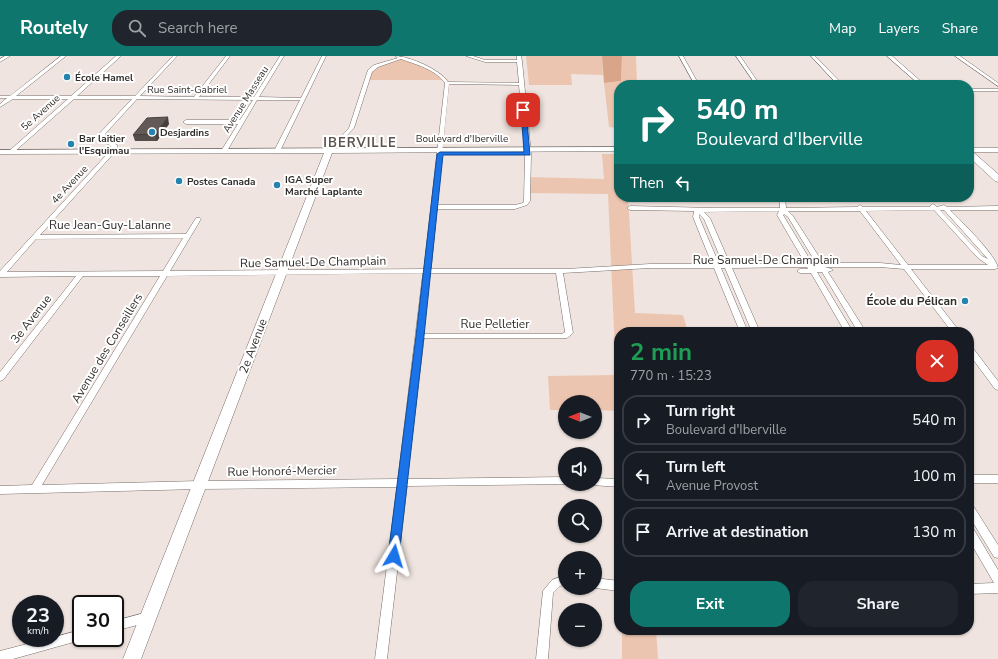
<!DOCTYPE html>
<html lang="en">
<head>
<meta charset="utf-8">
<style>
  body { margin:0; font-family:"Nunito Sans",sans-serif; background:#20242c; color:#f1f3f6; height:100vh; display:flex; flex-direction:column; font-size:15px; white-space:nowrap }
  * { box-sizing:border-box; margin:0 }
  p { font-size:13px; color:#9ea1a6 }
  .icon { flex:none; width:22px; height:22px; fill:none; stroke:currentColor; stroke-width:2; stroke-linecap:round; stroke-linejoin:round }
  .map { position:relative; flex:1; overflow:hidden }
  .sheet { position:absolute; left:614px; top:271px; width:360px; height:308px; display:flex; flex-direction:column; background:#171b24; border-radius:16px; box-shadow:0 1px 3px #0004 }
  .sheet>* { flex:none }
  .hud { position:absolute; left:614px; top:24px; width:360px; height:122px; border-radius:16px; box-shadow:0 1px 3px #0004; background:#0f766e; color:#fff; overflow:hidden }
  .needle { width:26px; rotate:270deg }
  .fabs { position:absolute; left:558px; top:339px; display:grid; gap:8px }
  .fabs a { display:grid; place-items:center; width:44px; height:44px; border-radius:50%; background:#171b24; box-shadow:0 1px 3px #0004; font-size:20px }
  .speed { position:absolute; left:12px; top:539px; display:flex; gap:8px; font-size:20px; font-weight:700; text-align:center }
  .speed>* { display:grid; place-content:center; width:52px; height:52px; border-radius:50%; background:#171b24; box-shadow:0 1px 3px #0004; line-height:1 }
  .speed small { font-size:10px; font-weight:400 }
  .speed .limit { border:2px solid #111; border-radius:6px; background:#fff; color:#111 }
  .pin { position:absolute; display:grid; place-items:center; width:34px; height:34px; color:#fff; margin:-17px; border-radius:8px; box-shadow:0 2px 6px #0006 }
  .me { position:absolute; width:44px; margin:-22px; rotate:7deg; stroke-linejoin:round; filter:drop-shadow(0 0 3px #0008) }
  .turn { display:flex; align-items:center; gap:14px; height:84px; padding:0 16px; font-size:18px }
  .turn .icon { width:52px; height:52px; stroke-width:2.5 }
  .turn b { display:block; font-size:28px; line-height:34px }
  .then { display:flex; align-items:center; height:38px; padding:0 16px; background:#0003; gap:8px; font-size:15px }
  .round { display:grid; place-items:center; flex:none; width:42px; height:42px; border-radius:16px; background:#20242c }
  .head { display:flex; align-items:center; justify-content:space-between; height:68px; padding:0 16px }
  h1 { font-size:24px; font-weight:700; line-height:30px; color:#1e9e55 }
  .cta { display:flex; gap:8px; margin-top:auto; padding:8px 16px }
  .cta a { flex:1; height:46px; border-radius:16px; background:#0f766e; color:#fff; font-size:16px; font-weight:700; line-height:46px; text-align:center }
  .cta a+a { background:#20242c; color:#f1f3f6 }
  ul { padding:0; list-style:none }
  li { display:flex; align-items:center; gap:12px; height:50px; margin:0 8px 6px; padding:0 8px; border:2px solid #363941; border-radius:16px }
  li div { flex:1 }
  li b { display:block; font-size:15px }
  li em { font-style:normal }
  header { display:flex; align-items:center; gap:24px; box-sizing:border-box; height:56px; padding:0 20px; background:#0f766e; color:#fff }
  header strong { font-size:19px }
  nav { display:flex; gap:22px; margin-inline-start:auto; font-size:14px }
  .search { width:280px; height:36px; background:#20242c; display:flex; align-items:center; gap:10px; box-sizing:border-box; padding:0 14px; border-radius:16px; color:#9ea1a6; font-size:15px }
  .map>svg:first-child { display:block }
  .green { fill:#ecc5b0 }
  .forest { fill:#d9a588 }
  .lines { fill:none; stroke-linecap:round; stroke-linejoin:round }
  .street-casing { stroke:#776e69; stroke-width:1 }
  .secondary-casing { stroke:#776e69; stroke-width:1 }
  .street { fill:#fff; fill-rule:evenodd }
  .secondary { fill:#fff; fill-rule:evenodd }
  .wall { fill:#554d49 }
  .shaded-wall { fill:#453f3c }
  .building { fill:#635a55; stroke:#453f3c }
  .route { fill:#1a73e8; stroke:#114b97 }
  .poi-dot { fill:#2683b0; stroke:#fff; stroke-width:1.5 }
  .labels { text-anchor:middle; stroke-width:4; stroke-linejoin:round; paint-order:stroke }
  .far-poi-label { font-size:10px; font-weight:bold; fill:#312d2b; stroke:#fff; text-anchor:start }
  .far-street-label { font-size:10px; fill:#312d2b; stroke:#fff }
  .street-label { font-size:12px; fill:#312d2b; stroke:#fff }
  .poi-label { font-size:12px; font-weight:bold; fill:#312d2b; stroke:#fff; text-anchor:end }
  .far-district-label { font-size:13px; font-weight:bold; letter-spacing:1px; fill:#5b534e; stroke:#fff }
</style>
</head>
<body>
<header>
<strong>Routely</strong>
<div class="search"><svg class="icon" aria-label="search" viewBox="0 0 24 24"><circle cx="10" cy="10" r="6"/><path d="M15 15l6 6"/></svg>Search here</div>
<nav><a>Map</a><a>Layers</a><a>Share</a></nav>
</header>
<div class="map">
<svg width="998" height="603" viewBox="0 0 998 603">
  <rect width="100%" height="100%" fill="#efe4df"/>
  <path class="green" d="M526,0h76l1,19 -32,-1 1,11h-43z
    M622,0h14l1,29h-18v57l-2,-14 -8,-1 -5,-44 17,-2z
    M401,2l39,16 8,6h-80l5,-12z
    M602,98h17v43h9l7,116 48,2 5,17h-69v127l-1,-48 -23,-1v-8h-30v8h-15l-2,-34 68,-1 -8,-181 -78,-1 -3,-16 77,2z
    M622,574h34l2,29h-36z"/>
  <path class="forest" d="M602,0h20l-1,25 -17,2z"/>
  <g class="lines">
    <defs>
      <path id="street" d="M5,0h5l-10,6v-3z
        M61,0h5l-50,40h55l45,-40h5l-44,40h58l38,-40h4l-37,40 54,1 32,-41h4l-31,41h55l26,-41h4l-25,41 42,1 21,-42h4l-46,95 -3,2 -3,-2 26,-51h-43l-30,51 -3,2 -3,-2 17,-27h-52l-3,-2 3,-2h54l13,-20 -116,-1 -32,35v4l12,7v4l-3,4 -74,82 146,-1 10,-16h4l1,1 -31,52 254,-2 21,-186c-8,-13 -30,-19 -44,-24l-23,8 -6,5 -18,56 -23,24 -5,-1 23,-23 19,-58 6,-5 24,-7 -3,-2c14,0 46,14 53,26l71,1 -2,-21h-32l-19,-6h7l12,4h32v-4h4l1,5 9,93 -1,47 -3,4 -12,4h-78l-6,60h135l84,-5h62l-19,-47 1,-6 -64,-1 -3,-2 3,-2 84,2h66l-1,-11h6l1,11 71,-1 3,-2 3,2h67l1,-2 2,-1 4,3 7,-2 3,2 51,-1v4h-48c11,11 46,45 48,58l-3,1h-84l49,63h-8l-48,-63 -24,-2h-55l7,2 1,1 -5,2 38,60h-8l-36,-60h-5l36,60h-8l-34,-59h-11l-3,-2 3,-2h8l-1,-2 -75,1 28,64h-8l-27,-64h-4l27,64h-8l-26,-64h-64l-87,5 10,60 -6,5h-143l-17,141 158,-2v7h2l-160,2 -20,173h-12l22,-172 -198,2 -199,5v-8l32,-1 128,-209h-77l-80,104 -3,1v-9l76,-96 -76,1v-6l110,-120 1,-5 -10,-6 -2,-6 33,-35h-58l-61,54h-4v-2l59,-52h-55l-13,8v-3l7,-6h-7v-2h10zM449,28l70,1 6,69 -1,47 -1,2 -8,2h-78zM934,154l44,48 10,7h-80l-42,-54zM940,154h4l44,49 -6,-3zM779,155l-2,4 28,48 -75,1 -20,-46 -6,-6zM788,155h72l41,54 -21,-2h-57l-30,-47zM699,158l5,5 19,45h-4l-20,-47zM784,158l4,3 28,46h-4l-29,-48zM183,182l-20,33 -156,1 29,-33zM423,217l-25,206 -199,2 -157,4 125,-209zM430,217h126l9,59 -3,2h-138z
        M679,0h4l16,29h-4z
        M736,0h4l20,29h-4z
        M811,0h4l28,29h-5z
        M887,0h5l33,29h-5z
        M955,0h5l38,27v3z
        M969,33h29v2h-29z
        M969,290l3,1 26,34v9l-3,-1 -26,-35z
        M969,419h29v8h-29z
        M595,422l24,1v8l-27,-2 3,-1z
        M969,447l3,1 26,41v13l-4,-1 -25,-41z
        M969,471l4,1 25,42v23l-29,1v-10l25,-1 -25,-43z
        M565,519v10l-5,1 -7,7 -5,66h-12l7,-68 9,-11z
        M595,522l24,3v10l-24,-3z
        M148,556l4,1 2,4 -2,4 -37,10v-10z
        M81,574v8h4l-4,2 -68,19h-13v-8l50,-13h5v-1z"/>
      <path id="secondary" d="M619,91v4l-287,2 -191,506h-18l201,-506 -324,1v-4z
        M969,92h29v4h-25l25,22v8l-3,-1 -26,-24z"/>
    </defs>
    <use href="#street" class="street-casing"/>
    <use href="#secondary" class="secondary-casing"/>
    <use href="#street" class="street"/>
    <use href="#secondary" class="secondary"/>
  </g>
  <path class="wall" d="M169,68l-12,17h-22l-2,-6z"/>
  <path class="shaded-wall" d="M168,61l1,7 -12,17 -2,-7z"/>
  <path class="building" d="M168,61l-13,17 -22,1 14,-17z"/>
  <path class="route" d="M523,52l3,2 4,45h-87l-19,181 -25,220 -1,4 -4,1 -5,-1 -1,-4 28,-220 21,-182 3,-2h84l-3,-42z"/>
  <g class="poi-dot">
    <circle cx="67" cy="21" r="4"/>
    <circle cx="152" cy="76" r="4"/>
    <circle cx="71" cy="88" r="4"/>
    <circle cx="179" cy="125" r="4"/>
    <circle cx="277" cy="129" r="4"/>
    <circle cx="965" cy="245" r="4"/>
  </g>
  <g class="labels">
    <g class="far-poi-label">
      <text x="75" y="25">École Hamel</text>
      <text x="160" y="80">Desjardins</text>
      <text x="79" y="86">Bar laitier<tspan x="79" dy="12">l'Esquimau</tspan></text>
      <text x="285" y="127">IGA Super<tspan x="285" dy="12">Marché Laplante</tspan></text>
      <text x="187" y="129">Postes Canada</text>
    </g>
    <g class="far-street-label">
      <text x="187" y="37">Rue Saint-Gabriel</text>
      <text transform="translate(245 43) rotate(-58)" y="4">Avenue Masseau</text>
      <text transform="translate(40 56) rotate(-42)" y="4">5e Avenue</text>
      <text x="462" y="86">Boulevard d'Iberville</text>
      <text transform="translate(69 128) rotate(-47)" y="4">4e Avenue</text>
    </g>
    <g class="street-label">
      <text x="110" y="173">Rue Jean-Guy-Lalanne</text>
      <text x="766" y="208">Rue Samuel-De Champlain</text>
      <text transform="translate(313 206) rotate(-1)" y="4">Rue Samuel-De Champlain</text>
      <text transform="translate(31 263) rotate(-52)" y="4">3e Avenue</text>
      <text x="495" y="272">Rue Pelletier</text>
      <text transform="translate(253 290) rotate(-69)" y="4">2e Avenue</text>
      <text transform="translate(107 292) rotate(-59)" y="4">Avenue des Conseillers</text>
      <text transform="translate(282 415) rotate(-1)" y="4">Rue Honoré-Mercier</text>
    </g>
    <g class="poi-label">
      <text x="957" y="249">École du Pélican</text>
    </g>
    <g class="far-district-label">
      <text x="360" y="91">IBERVILLE</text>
    </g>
  </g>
</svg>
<div class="fabs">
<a><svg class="needle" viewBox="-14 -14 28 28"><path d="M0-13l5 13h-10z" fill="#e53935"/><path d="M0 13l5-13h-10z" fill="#9ea1a6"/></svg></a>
<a><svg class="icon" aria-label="sound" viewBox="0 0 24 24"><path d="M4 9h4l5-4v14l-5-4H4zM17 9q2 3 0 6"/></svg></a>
<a><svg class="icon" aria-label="search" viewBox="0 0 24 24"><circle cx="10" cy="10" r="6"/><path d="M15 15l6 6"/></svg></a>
<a>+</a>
<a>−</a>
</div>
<div class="speed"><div>23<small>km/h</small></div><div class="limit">30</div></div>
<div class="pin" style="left:523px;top:54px;background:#d93025"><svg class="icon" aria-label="arrive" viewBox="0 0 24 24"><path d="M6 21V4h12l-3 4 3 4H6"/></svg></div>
<svg class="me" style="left:394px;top:500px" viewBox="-20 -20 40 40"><path d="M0-17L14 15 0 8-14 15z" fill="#1a73e8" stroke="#fff" stroke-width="4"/></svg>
<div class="hud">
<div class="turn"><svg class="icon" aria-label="right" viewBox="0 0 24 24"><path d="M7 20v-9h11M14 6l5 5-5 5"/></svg><div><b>540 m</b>Boulevard d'Iberville</div></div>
<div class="then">Then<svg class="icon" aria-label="left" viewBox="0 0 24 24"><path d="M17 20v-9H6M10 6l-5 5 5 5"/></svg></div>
</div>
<section class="sheet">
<div class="head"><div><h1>2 min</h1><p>770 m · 15:23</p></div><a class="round" style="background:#d93025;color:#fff"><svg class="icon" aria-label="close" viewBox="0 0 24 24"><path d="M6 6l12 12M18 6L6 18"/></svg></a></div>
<ul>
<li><svg class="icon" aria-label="right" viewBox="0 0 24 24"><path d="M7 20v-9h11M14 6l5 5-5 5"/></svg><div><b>Turn right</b><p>Boulevard d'Iberville</p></div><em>540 m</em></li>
<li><svg class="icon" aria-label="left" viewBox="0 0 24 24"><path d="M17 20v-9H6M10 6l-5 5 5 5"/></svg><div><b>Turn left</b><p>Avenue Provost</p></div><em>100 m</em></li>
<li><svg class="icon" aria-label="arrive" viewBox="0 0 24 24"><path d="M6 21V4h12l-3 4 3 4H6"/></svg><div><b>Arrive at destination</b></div><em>130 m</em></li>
</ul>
<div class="cta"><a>Exit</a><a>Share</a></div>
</section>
</div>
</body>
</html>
